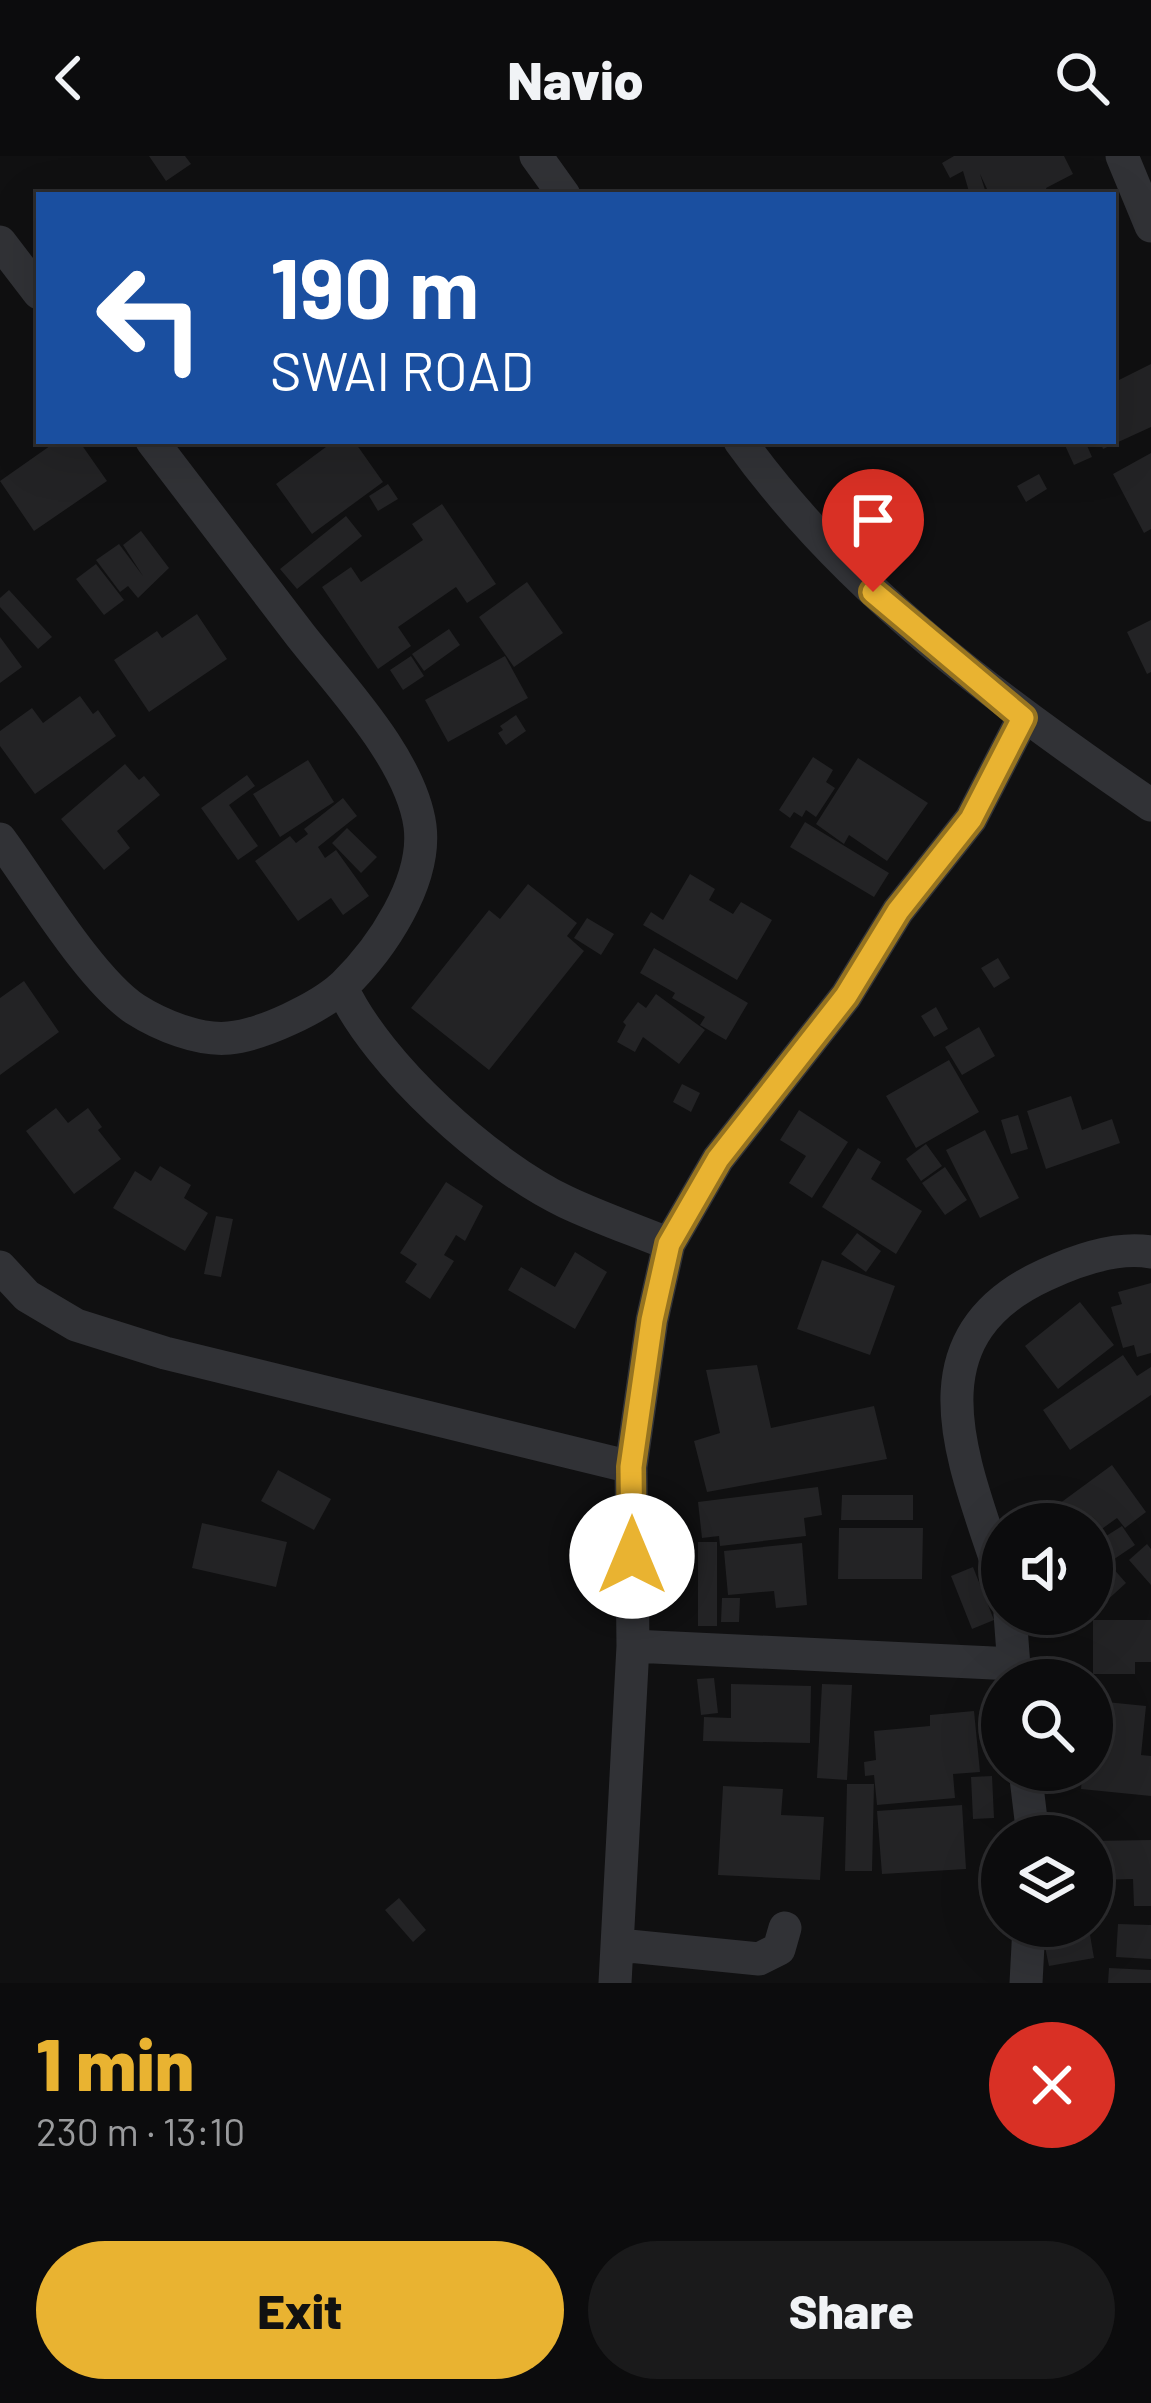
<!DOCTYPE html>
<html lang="en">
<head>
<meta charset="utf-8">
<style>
  body { margin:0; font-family:Barlow,sans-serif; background:#1a1a1b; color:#f1f3f6; height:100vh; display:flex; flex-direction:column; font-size:45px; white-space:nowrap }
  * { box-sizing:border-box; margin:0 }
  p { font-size:39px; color:#9a9b9d }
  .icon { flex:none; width:66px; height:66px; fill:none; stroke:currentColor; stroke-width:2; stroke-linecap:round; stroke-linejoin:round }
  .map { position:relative; height:1827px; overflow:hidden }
  .drawer { display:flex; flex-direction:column; background:#0c0c0d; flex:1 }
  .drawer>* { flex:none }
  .guide { position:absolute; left:36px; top:36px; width:1080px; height:252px; border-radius:0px; box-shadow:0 12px 48px #0002,0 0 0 3px #2c2c2e; background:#1a4fa0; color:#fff; overflow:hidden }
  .fabs { position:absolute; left:981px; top:1347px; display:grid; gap:24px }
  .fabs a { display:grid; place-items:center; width:132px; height:132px; border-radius:50%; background:#0c0c0d; box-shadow:0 12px 48px #0002,0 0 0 3px #2c2c2e; font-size:60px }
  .pin { position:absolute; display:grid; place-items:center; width:102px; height:102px; color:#fff; margin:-123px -51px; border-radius:50% 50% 50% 0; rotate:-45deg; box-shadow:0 0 12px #0007 }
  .pin .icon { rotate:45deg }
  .me { position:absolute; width:132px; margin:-66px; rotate:0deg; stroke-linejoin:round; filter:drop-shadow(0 0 9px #0008) }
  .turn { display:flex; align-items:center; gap:42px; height:252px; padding:0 36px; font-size:54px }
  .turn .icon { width:156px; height:156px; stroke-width:2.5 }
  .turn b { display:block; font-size:84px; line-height:102px }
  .round { display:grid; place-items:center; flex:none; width:126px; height:126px; border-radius:63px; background:#1a1a1b }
  .summary { display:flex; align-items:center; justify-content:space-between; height:204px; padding:0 36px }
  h1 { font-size:72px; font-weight:800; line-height:90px; color:#e9b331 }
  .primary-button { display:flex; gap:24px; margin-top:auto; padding:24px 36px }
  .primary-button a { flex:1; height:138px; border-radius:72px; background:#e9b331; color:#111; font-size:48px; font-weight:800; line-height:138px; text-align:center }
  .primary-button a+a { background:#1a1a1b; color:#f1f3f6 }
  header { display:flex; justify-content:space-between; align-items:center; height:156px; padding:0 36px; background:#0c0c0d; font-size:54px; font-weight:800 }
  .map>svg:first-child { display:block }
  .building { fill:#232325 }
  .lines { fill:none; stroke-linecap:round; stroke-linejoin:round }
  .minor { stroke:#313236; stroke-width:33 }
  .route-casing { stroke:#977420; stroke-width:30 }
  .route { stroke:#e9b331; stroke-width:21 }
</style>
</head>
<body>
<header><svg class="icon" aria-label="back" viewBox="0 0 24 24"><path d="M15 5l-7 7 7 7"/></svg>Navio<svg class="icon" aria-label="search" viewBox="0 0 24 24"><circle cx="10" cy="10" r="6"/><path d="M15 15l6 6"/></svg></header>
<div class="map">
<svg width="1151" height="1827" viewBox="0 0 1151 1827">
  <rect width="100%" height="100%" fill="#101011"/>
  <path class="building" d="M149,0h36l6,8 -25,17z
    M954,0h110l9,18 -27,14 3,7h-69l8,-4 -8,-17 5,16 -15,5 -7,-24 -13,7 -8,-15z
    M1151,208v63l-48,22 -3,-8h19l-6,-11 3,-15 -3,-21 6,-3 -4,-9z
    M57,285h22l28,40 -73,50 -34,-50z
    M334,285h20l29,41 -71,52 -36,-50z
    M1063,285h22l7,16 -18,8z
    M1151,297v76l-7,4 -31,-59z
    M1039,318l8,15 -21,13 -9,-16z
    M388,328l10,15 -20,12 -9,-15z
    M442,348l54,80 -29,19 -11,-16 -58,40 13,19 -33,23 -56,-82 29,-20 10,15 62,-42 -11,-16z
    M346,360l16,20 -65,53 -17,-20z
    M141,375l28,37 -31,30 -10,-12 -8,6 -24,-32 23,-16 24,32 -20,-31z
    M96,408l28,36 -20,15 -28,-36z
    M527,426l36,51 -49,34 -35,-50z
    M9,434l43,47 -14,12 -38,-42v-9z
    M197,458l30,45 -78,53 -35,-52 43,-29 5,7z
    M1151,464v52l-4,2 -20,-42z
    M449,473l11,16 -36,26 -12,-17z
    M0,481l22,30 -22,16z
    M411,500l13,20 -21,14 -13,-20z
    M505,500l23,42 -80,44 -23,-42z
    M80,540l13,18 5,-4 18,26 -81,58 -35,-48v-15l32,-23 11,15z
    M516,559l10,16 -20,14 -8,-12 5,-3 -3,-4z
    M813,601l20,13 -7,12 9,6 -19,29 -10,-7 -4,7 -8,-5 -4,6 -11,-8z
    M858,602l70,45 -41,58 -38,-26 -5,9 -28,-20z
    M308,604l26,42 -54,35 -27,-43z
    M125,608l14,16 5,-4 16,19 -43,36 13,17 -26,22 -43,-51z
    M247,619l8,11 -26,19 29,41 -20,14 -37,-52z
    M343,642l14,18 -39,31 7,11 11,-8 33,46 -26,19 -12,-17 -33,23 -43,-60 35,-25 6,7 12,-9 -4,-5z
    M805,666l84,51 -15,24 -84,-50z
    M347,672l30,29 -16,16 -29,-30z
    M690,718l25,15 -6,11 24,14 8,-12 31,18 -35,60 -94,-55 8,-13 12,8z
    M528,728l49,39 -10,13 17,15 -95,119 -78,-62 78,-98 11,9z
    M587,762l27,16 -13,21 -27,-17z
    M654,792l94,55 -22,37 -26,-15 5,-8 -33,-19 3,-5 -35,-20z
    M998,802l12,20 -16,10 -13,-20z
    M24,825l35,51 -59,43v-77z
    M656,838l49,36 -26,34 -36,-27 -8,15 -18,-10 9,-17 -3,-3 15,-20 8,6z
    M936,851l12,22 -14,8 -13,-21z
    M979,871l16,29 -33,19 -17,-28z
    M949,904l30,52 -63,36 -30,-52z
    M682,928l18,9 -9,19 -18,-10z
    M1071,940l11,34 30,-11 8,24 -74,26 -19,-58z
    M56,952l12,15 20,-15 14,19 -4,3 23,29 -47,35 -48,-63z
    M799,954l49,32 -36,56 -23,-15 17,-27 -26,-16z
    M1018,959l10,34 -17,5 -10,-34z
    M985,974l34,68 -39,20 -34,-68z
    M926,988l16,22 -21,15 -15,-22z
    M858,992l23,14 -10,17 51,32 -26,43 -74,-47z
    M160,1010l31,19 -7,13 24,15 -23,38 -72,-43 22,-37 16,10z
    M945,1011l22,33 -22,15 -23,-32z
    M446,1026l37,24 -18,35 -9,-6 -12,20 10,6 -24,38 -25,-17 12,-18 -17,-11z
    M216,1060l17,3 -12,58 -17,-3z
    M857,1077l24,18 -15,21 -25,-18z
    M575,1096l32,20 -32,57 -67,-39 13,-23 34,20z
    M822,1104l73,26 -25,69 -73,-26z
    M1151,1127v70l-14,4 -3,-12 -11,3 -12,-41 11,-3 -4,-12z
    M1080,1146l34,43 -56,44 -33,-43z
    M1123,1199l14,21 14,-9v28l-81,55 -27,-40z
    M757,1209l14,63 103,-22 13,53 -180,33 -13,-51 26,-8 -14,-63z
    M1112,1309l34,47 -21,16 -8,-10 -25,18v-12h-36l-8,-12z
    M278,1314l53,29 -17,31 -53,-29z
    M818,1331l4,28 -18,3 2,18 -86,10 -1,-10 -17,2 -4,-36z
    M842,1339h71v25h-72z
    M202,1367l85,19 -11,45 -84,-19z
    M1122,1370l13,19 -37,25 -6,-9v-16z
    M839,1372h84l-1,51h-84z
    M698,1386h19v84h-19z
    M802,1387l5,62 -31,3 -2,-17 -46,4 -4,-44z
    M1147,1388l4,5v36l-22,-25z
    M973,1411l21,53 -22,9 -21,-53z
    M1112,1411l14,16 -34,31v-29z
    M722,1442h18l-1,24h-18z
    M1093,1464h58v42h-16v12h-42z
    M714,1522l4,35 -17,2 -4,-36z
    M731,1528l80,2 -1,57 -107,-2 1,-24 27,1z
    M822,1528l30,1 -5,95 -30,-2z
    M1096,1545l50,5 -5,49 10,1v40l-70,-7 2,-19h9z
    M974,1555l6,61 -27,2 2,24 -78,7 -3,-30 -9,1 -1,-14 12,-2 -2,-29 56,-5v-11z
    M992,1620l2,42 -21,1 -2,-42z
    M847,1628h27l-2,87h-27z
    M723,1630l60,3 -2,26 43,2 -4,63 -102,-5z
    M962,1649l4,64 -84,5 -5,-63z
    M1151,1684v66h-17l-1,-27 -41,1v-39z
    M399,1742l27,32 -13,12 -28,-32z
    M1118,1768l33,1v34l-35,-2z
    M1089,1773l5,29 -45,8 -6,-29z
    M1109,1812l42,2v13h-43z"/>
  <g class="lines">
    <path class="minor" d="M536,0l28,39
      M1122,0l29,70
      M0,86l39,51
      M740,285c108,150 260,261 411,364
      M0,683c34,46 90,140 135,170 25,16 64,32 94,29 33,-3 90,-30 114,-52 38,-37 84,-104 77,-160 -9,-66 -78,-138 -119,-190 -50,-65 -99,-130 -149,-195
      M342,832c36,77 146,177 224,214 34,16 69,28 103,42
      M0,1111l27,29 49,29 89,28 466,114
      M1002,1423c-35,-111 -99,-239 43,-304 32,-15 71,-29 106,-23
      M1010,1458l5,66
      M633,1490l381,18
      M1025,1614l8,66
      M619,1789l140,14 20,-10 6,-21
      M615,1827l18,-337 -2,-179 21,-147 17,-76 49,-85 128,-163 52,-85 73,-92 52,-101
      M1026,1827l3,-57"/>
  </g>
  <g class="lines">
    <defs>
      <path id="route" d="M632,1400l-1,-89 21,-147 17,-76 49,-85 128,-163 52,-85 73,-92 52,-101 -150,-126"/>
    </defs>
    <use href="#route" class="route-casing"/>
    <use href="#route" class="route"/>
  </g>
</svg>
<div class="fabs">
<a><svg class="icon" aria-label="sound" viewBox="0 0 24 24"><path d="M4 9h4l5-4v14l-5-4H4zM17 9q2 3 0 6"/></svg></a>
<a><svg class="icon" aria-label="search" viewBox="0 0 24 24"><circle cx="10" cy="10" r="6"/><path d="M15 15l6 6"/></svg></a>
<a><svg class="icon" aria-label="layers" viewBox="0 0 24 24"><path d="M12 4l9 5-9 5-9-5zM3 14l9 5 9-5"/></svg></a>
</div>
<div class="pin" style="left:873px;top:436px;background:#d93025"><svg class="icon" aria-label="arrive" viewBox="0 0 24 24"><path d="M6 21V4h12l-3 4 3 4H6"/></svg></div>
<svg class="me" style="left:632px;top:1400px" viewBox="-20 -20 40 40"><circle r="19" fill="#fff"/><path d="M0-13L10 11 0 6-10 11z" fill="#e9b331"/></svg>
<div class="guide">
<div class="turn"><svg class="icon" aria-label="left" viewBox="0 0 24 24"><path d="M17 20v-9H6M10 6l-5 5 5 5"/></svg><div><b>190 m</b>SWAI ROAD</div></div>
</div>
</div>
<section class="drawer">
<div class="summary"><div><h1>1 min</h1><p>230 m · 13:10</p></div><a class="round" style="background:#d93025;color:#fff"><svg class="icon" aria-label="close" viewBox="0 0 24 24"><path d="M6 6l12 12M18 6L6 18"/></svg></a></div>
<div class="primary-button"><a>Exit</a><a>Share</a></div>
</section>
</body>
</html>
